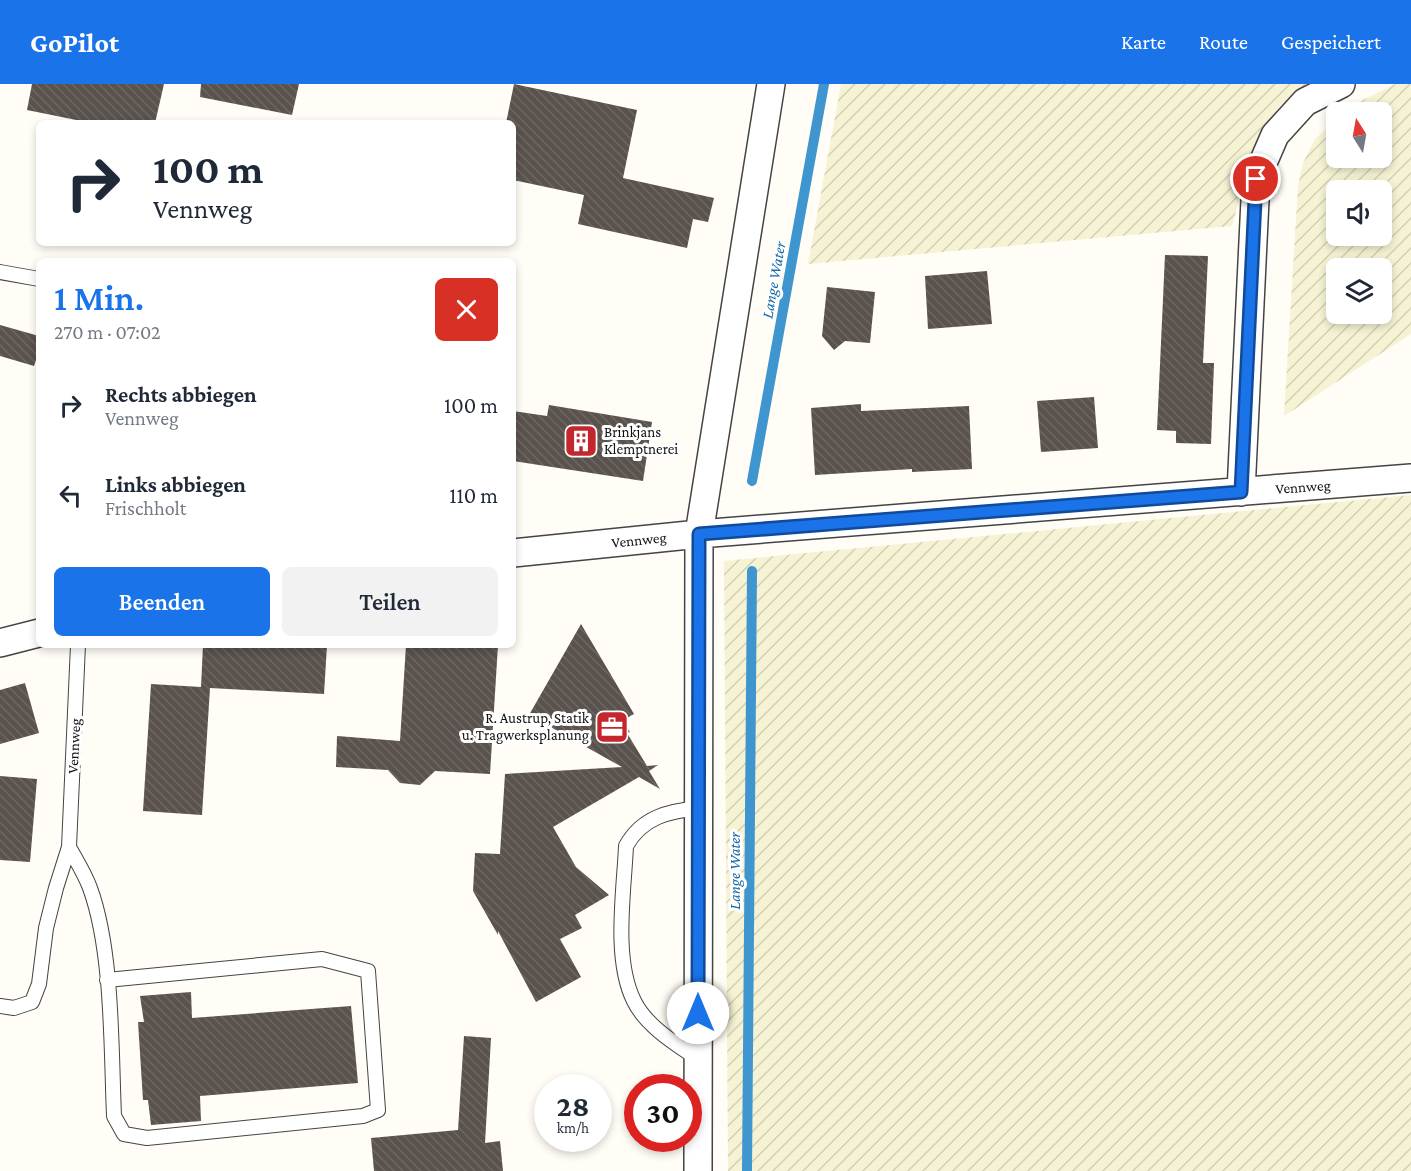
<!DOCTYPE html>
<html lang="de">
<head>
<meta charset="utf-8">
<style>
  body { margin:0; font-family:"Crimson Pro",serif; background:#f2f2f3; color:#1f2937; height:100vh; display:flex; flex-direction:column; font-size:22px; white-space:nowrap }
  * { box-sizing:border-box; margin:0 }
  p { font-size:20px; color:#747a83 }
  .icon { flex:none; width:33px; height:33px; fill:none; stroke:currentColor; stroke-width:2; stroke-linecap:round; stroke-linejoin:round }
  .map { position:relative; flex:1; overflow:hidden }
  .panel { position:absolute; left:36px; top:174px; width:480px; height:390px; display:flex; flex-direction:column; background:#fff; border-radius:9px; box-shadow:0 3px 9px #0003 }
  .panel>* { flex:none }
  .banner { position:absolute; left:36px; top:36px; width:480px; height:126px; border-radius:9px; box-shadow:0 3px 9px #0003; background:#fff; color:#1f2937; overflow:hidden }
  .needle { width:39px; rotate:349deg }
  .tools { position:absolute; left:1326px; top:18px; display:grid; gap:12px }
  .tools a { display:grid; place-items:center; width:66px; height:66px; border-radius:9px; background:#fff; box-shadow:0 3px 9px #0003; font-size:30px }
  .speed { position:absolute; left:534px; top:990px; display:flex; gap:12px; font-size:30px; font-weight:700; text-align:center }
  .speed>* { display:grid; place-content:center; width:78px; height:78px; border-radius:50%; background:#fff; box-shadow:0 3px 9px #0003; line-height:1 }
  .speed small { font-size:15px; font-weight:400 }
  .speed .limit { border:9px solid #d22; background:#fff; color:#111 }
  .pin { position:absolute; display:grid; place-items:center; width:51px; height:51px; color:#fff; margin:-26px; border:3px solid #fff; border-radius:50%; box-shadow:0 2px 6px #0007 }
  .me { position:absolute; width:66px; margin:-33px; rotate:0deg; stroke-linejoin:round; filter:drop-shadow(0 0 4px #0008) }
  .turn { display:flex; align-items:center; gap:21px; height:126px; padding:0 18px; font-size:27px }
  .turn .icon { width:78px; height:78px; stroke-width:2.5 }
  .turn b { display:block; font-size:42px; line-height:51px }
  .round { display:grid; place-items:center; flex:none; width:63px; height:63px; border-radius:9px; background:#f2f2f3 }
  .overview { display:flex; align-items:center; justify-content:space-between; height:102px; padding:0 18px }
  h1 { font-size:36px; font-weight:600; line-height:45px; color:#1a73e8 }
  .button { display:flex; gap:12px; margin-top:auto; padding:12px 18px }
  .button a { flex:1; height:69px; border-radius:9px; background:#1a73e8; color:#fff; font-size:24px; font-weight:600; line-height:69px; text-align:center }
  .button a+a { background:#f2f2f3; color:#1f2937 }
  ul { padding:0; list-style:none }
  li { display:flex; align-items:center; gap:18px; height:90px; padding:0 18px }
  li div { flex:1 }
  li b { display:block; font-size:22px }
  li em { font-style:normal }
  header { display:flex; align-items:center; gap:36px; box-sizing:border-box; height:84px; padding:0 30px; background:#1a73e8; color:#fff }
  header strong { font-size:28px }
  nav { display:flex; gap:33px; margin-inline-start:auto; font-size:21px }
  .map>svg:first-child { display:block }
  .farmland { fill:url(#farmland-furrows); fill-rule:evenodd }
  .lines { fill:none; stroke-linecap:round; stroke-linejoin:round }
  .stream { stroke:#3f96cf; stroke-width:10 }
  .building { fill:url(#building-back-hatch) }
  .service-casing { stroke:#444; stroke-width:16 }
  .minor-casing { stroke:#444; stroke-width:30 }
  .service { stroke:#fff; stroke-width:14 }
  .minor { stroke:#fff; stroke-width:27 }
  .route-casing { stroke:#114b97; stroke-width:15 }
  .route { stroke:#1a73e8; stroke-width:10 }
  .labels { text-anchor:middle; stroke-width:6; stroke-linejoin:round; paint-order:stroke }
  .poi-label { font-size:15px; fill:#111; stroke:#fff; text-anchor:start }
  .street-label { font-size:15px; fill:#111; stroke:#fff }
  .water-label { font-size:16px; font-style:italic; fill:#1768a6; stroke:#fff }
</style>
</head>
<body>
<header>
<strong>GoPilot</strong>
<nav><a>Karte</a><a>Route</a><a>Gespeichert</a></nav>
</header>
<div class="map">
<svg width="1411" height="1087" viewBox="0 0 1411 1087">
  <defs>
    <pattern id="farmland-furrows" width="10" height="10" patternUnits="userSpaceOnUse" patternTransform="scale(1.5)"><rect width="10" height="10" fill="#f6f3d4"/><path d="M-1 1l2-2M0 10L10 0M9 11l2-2" fill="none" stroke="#d2cfb5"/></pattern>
    <pattern id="building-back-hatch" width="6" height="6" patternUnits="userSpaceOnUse" patternTransform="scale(1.5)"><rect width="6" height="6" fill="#5a524d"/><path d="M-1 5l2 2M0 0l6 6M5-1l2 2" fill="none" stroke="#6d6662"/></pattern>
  </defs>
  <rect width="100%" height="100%" fill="#fffdf5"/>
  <path class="farmland" d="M841,0h467l-27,21 -24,32 -25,89 -424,38z
    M1395,0h16v250l-127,82 14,-230 5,-23 12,-24 21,-19v38h46v-46h-37l12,-9zM1336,106h46v46h-46zM1336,184h46v46h-46z
    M1411,411v676h-683l-4,-610z"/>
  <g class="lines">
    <path class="stream" d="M752,397l72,-397
      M747,1087l5,-600"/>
  </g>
  <path class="building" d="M32,0h132l-9,39h-64l-64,-13z
    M201,0h98l-7,31 -92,-18z
    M514,0l123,26 -14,68 91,20 -6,24 -15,-3 -6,29 -109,-24 6,-29 -71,-15v-57h-7z
    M1165,171l43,1 -5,107h11l-3,81 -35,-1v-12l-19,-1z
    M987,187l5,53 -64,5 -3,-53z
    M827,203l48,5 -5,51 -25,-2 -11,9 -12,-14z
    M0,241l39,11v15l-5,15 -34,-10z
    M1094,313l4,51 -57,4 -4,-51z
    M861,320v7l108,-5 3,63 -60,3v-3l-97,6 -4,-67z
    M549,321l103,17 -9,59 -130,-20v-50l34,5z
    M581,540l53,90 -11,6 7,12 -3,1 20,33 11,-1 -9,6 11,18 -21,-12 -86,50 23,40 33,28 -34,20 7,13 -22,11 21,38 -45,25 -38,-71v4l-25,-44 2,-38 25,1 5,-80 117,-7 -93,-52z
    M203,561h124l-3,49 -114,-6 -8,127 -59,-4 8,-127 50,3z
    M406,561h92l-8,129 -55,-3 -15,14 -20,-2 -12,-13 -52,-3 1,-31 63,5z
    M25,599l14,50 -39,11v-54z
    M0,692l37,3 -7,83 -30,-2z
    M191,908l1,26 159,-12 7,77 -158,13 1,25 -50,4 -3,-25h-5l-5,-78h6l-4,-26z
    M464,952l27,2 -6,105 15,-2 3,30h-129l-3,-33 87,-8z"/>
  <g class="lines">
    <defs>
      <path id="service" d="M0,188l39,7
        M69,763c7,13 16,27 21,41 23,63 21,160 24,228l10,18 23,4 216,-22 15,-6 -10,-139 -46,-12 -215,21
        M0,922l14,2 18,-6 7,-18 7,-56 10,-40 13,-41 9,-202
        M698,975c-22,-15 -52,-33 -64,-58 -21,-42 -10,-109 -8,-155 16,-29 43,-35 73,-38"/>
      <path id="minor" d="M1241,408l15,-313 19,-44 30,-33 36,-18
        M513,469l186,-19 712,-56
        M0,559l39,-10
        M698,1087l1,-637 72,-450"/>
    </defs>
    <use href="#service" class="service-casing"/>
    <use href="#minor" class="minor-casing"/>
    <use href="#service" class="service"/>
    <use href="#minor" class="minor"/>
  </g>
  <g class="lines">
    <defs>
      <path id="route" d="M698,929l1,-479 542,-42 15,-313"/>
    </defs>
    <use href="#route" class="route-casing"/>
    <use href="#route" class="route"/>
  </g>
  <defs>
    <symbol id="building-square" viewBox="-11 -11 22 22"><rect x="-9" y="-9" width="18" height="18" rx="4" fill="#c4262e" stroke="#fff"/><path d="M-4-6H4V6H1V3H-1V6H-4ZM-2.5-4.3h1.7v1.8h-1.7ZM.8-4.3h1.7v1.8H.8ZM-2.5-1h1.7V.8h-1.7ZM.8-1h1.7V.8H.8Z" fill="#fff"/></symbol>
    <symbol id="office-square" viewBox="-11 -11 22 22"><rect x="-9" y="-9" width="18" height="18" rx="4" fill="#c4262e" stroke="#fff"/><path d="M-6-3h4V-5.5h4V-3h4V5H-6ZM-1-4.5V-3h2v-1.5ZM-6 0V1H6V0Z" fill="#fff"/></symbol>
  </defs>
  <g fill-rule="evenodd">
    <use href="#building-square" x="562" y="338" width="38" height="38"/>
    <use href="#office-square" x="593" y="624" width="38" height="38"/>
  </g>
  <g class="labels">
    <g class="poi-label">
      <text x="604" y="353">Brinkjans<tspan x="604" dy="17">Klemptnerei</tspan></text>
      <text x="589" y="639" text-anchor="end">R. Austrup, Statik<tspan x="589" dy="17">u. Tragwerksplanung</tspan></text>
    </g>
    <g class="street-label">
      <text transform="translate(1303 403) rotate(-4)" y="5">Vennweg</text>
      <text transform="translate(639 456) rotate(-6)" y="5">Vennweg</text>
      <text transform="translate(74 662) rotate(-87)" y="5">Vennweg</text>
    </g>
    <g class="water-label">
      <text transform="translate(773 196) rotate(-80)" y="6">Lange Water</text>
      <text transform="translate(734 787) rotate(-90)" y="6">Lange Water</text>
    </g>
  </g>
</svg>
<div class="tools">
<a><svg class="needle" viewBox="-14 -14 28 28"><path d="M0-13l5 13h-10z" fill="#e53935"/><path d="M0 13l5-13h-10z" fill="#747a83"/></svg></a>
<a><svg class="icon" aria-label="sound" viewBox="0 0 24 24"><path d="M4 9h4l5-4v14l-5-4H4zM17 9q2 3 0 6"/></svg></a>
<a><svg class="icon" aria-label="layers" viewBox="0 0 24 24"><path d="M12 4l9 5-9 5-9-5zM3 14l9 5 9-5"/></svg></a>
</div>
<div class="speed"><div>28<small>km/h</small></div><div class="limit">30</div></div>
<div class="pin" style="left:1256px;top:95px;background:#d93025"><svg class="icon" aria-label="arrive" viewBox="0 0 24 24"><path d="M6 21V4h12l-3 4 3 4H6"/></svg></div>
<svg class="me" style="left:698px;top:929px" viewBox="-20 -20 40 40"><circle r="19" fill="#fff"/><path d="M0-13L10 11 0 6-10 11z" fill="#1a73e8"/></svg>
<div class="banner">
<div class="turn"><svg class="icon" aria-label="right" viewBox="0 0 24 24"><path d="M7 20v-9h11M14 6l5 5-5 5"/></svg><div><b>100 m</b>Vennweg</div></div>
</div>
<section class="panel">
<div class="overview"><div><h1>1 Min.</h1><p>270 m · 07:02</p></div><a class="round" style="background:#d93025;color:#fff"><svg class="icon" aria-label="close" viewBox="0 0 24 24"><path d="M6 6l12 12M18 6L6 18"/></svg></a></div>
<ul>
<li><svg class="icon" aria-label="right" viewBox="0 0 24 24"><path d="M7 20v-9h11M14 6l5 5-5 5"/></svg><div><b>Rechts abbiegen</b><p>Vennweg</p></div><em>100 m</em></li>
<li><svg class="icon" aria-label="left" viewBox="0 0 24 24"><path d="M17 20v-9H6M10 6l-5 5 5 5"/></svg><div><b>Links abbiegen</b><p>Frischholt</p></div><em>110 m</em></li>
</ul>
<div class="button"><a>Beenden</a><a>Teilen</a></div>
</section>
</div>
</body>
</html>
